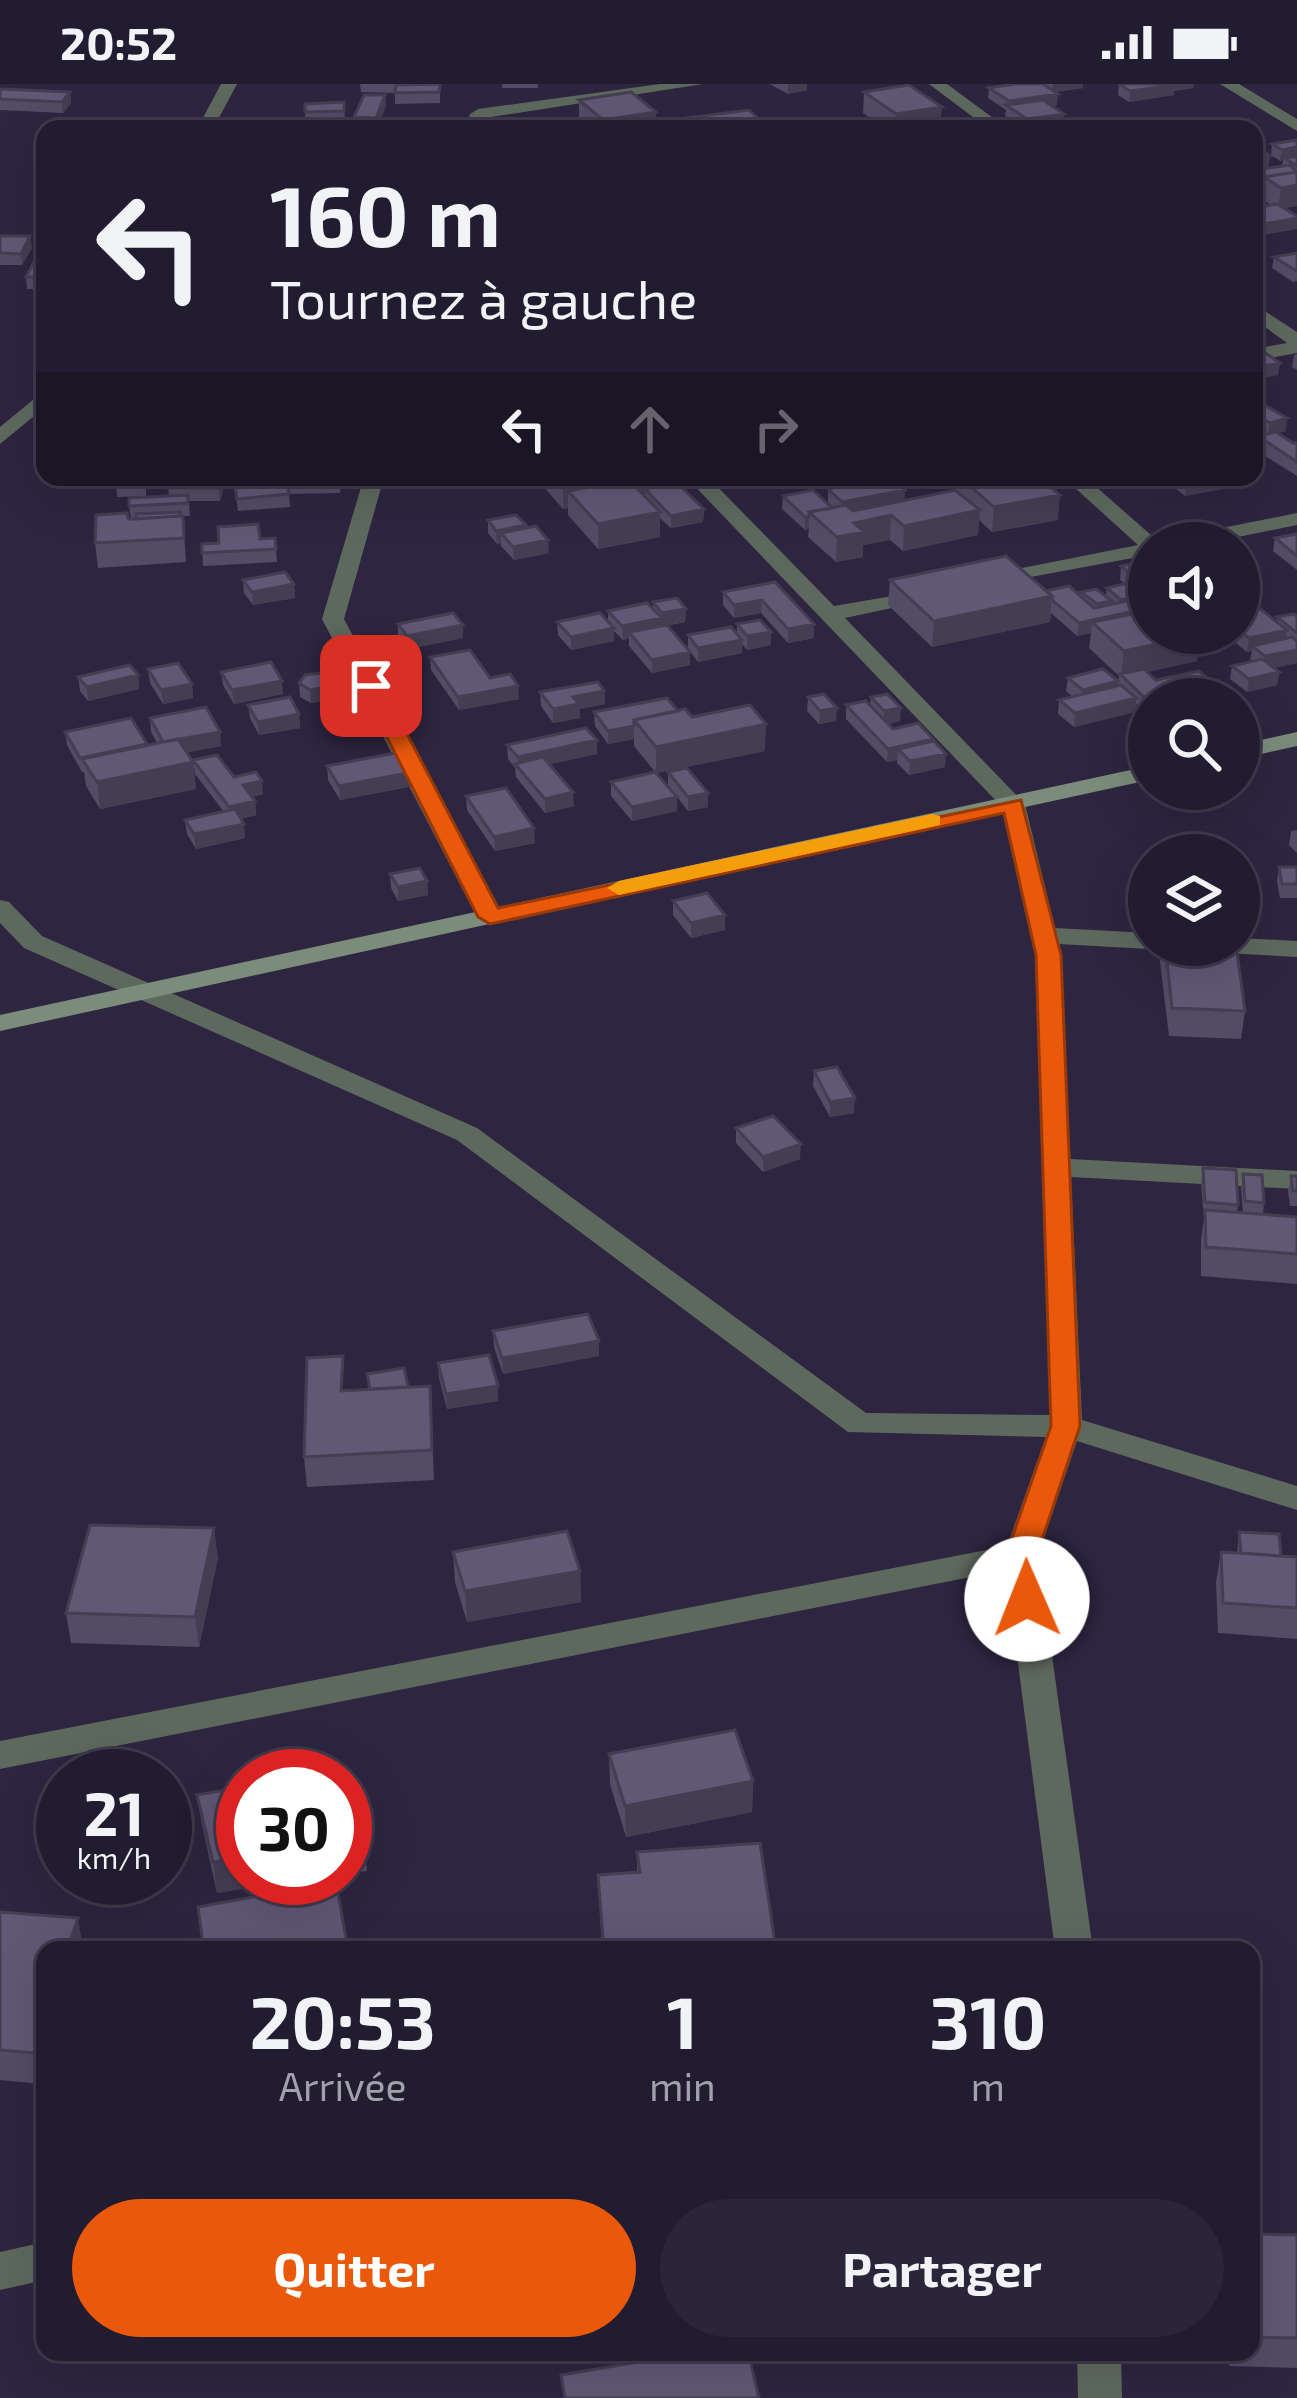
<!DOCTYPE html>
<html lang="fr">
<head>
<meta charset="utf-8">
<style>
  body { margin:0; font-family:"Exo 2",sans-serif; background:#2a2538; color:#f1f3f6; height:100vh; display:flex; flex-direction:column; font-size:45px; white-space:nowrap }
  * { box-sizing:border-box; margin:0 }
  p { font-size:39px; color:#a2a1ab }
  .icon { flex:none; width:66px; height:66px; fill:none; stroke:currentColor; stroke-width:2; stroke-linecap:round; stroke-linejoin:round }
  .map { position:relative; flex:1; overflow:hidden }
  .panel { position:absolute; left:36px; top:1857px; width:1224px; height:420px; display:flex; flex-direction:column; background:#221c30; border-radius:24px; box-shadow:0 12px 48px #0002,0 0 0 3px #3f3a4c }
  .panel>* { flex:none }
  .banner { position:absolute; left:36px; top:36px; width:1227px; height:366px; border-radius:24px; box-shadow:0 12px 48px #0002,0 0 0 3px #3f3a4c; background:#221c30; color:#f1f3f6; overflow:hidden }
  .tools { position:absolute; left:1128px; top:438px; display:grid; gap:24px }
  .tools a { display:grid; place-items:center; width:132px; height:132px; border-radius:50%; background:#221c30; box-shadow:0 12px 48px #0002,0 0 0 3px #3f3a4c; font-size:60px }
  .speed { position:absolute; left:36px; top:1665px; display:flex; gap:24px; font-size:60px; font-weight:700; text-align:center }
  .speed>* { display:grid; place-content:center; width:156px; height:156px; border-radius:50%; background:#221c30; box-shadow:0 12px 48px #0002,0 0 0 3px #3f3a4c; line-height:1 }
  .speed small { font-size:30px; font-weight:400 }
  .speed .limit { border:18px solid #d22; background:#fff; color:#111 }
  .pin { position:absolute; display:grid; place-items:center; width:102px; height:102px; color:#fff; margin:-51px; border-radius:24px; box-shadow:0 6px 18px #0006 }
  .me { position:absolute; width:132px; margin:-66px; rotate:359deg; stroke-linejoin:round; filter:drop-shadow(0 0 9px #0008) }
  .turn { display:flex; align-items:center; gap:42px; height:252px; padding:0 36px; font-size:54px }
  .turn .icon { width:156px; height:156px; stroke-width:2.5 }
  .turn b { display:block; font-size:84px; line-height:102px }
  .lanes { display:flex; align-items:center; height:114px; padding:0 36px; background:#0003; justify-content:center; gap:60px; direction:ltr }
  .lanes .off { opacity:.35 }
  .eta { display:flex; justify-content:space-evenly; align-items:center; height:204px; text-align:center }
  .eta b { font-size:72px; font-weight:700; line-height:84px }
  .action { display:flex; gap:24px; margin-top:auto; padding:24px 36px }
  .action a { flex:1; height:138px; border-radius:72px; background:#ea580c; color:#fff; font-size:48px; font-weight:700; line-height:138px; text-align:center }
  .action a+a { background:#2a2538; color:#f1f3f6 }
  .status { display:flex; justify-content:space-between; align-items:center; height:84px; padding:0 60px; background:#221c30; direction:ltr }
  .status svg { height:33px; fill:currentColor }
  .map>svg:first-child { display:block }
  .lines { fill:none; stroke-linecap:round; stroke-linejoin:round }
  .street { fill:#5e695e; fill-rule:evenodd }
  .secondary { fill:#7b8c7a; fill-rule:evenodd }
  .wall { fill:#534c65 }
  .shaded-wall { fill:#443e53 }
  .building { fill:#615876; stroke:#443e53; stroke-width:3 }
  .route { fill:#ea580c; stroke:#983908; stroke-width:3 }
  .slow { fill:#f59e0b }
</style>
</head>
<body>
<div class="status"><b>20:52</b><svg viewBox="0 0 49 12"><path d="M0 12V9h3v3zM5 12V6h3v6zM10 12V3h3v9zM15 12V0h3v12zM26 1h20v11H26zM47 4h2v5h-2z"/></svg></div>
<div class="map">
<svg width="1297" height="2314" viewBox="0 0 1297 2314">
  <rect width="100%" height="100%" fill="#2e2540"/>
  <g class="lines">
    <path class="street" d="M221,0h16l-24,45h-16z
      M660,0h43l-218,34 -3,11h-16l4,-15 8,-5z
      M929,0h18l61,45h-19z
      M1220,0h19l58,35v12z
      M1254,220l43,28v21l-43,8v-12l33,-6 -33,-24z
      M45,306v17l-45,37v-17z
      M364,393h20l-40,142 159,298 -4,6h-18l-4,-6 -155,-298z
      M686,393h22l126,129 100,-17v10l-89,19 180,186 30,124 94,5v12h10l-10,4 -90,-5 11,215 227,12v18l-226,-12 11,243 215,66v24l-220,-69 -39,114 55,395h-38l-49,-380 -1006,199v-28l1007,-195 39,-109 -198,-5 -391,-292 -433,-192 -24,-25v-23l9,2 33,34 435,192 389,285 184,2 -15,-460 -34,-149z
      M1063,393h22l75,66h-11v12l-167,31v-10l156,-31z
      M1297,429v12l-88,18h-43l11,-6z
      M1239,854l58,3v16l-72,-4 -13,-8h27z
      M45,2158v38l-45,10v-38z
      M1077,2268h44l1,46h-44z"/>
    <path class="secondary" d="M1297,648v14l-58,13v-14z
      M1149,682v14l-1149,251v-16z"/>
  </g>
  <path class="wall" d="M360,0h80v19l-45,1v-11l-34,-1z
    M502,0h36v4h-36z
    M770,0h37v6l-19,4z
    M1005,0h78v4l-28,4 2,13 -5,1 11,19 -30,4h-8l-20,-13 1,-6 -18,-12 1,-10 17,-3z
    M1119,0h75l-1,4 -19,3v4l-45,7 -11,-7z
    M0,5l70,3 1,11 -8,10 -63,-3z
    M864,8l76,36 -54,1 -23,-16z
    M385,11l1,11 -9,22h-22l-1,-11z
    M579,16l77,29h-66l-11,-9z
    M344,18l1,20 -40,1v-19z
    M1297,56v66l-13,2 -21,27 -9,-5v-22l17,-3 -10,-7 1,-5 -8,-6v-38l16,7 -2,11 14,-1 1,-6 -3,1 -9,-6 1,-11z
    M0,152l32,12 -10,17h-22z
    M1297,169v28l-4,1 -21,-14 2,-11z
    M45,179v26h-18l-1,-12z
    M1297,270v16l-5,-3 2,-12z
    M1254,325l32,22 -8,2 15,10h4v33l-43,-27z
    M116,393h49h-19v19l-29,1z
    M171,393h55l-6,24h-31l1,15h-7l3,46 -88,6 -3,-25 36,-24 -2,-13 40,-10 -1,-8z
    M287,393h55l-2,16 -51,1 1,13 -52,4 -3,-23 51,-4z
    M535,393h134l2,7 33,25 -1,13 -32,6 -11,-10v19l-62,12 -30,-34v-7l-5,1z
    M820,393h90l-1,6 -10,2 6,5 -1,10 51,-10 1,-13h83l19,43 -66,12 -13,-12 -1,15 -75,16 -13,-11 -27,5v12l-27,5 -28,-25 1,-8 -4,1 -23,-21 1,-13 49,12h2l-6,-6v-13l43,-8 -5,-4 -38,8z
    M1162,393h77l-2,9 -52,10z
    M488,436l38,5v3l23,25 -35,7 -13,-14v-3l-4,1 -9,-11z
    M1297,450v36l-24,-19 2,-13z
    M275,454l2,24 -74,4 -1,-22z
    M1121,482h28v67l48,28 -50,11 9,8 55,15 -69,15 -6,-6 -1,8 -61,15 -16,-13 1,-14 14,-3 -7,-6 2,-13 50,3v5l1,-10 -30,-28 2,-15 -14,3 -26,-23 -1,9 -118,25 -44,-42 2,-25 156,11 34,5 1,-4 25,4 1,-8 18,-4 -5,-4z
    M243,496l51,4 1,14 -42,7 -9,-12z
    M775,498l39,56 -26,5 -27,-30 -27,5 -11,-13v-13z
    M1239,514l38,24v-5l20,-1v47l-24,5 6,4 -2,13 -30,7 -17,-13 2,-13 21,-5 -3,-2 2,-8 -5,1 -23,-19h15z
    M653,518l33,7 -1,13 -18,4 23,26v13l-38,8 -23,-27v-8l-6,2 -9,-9v10l-43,9 -13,-15 -1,-13h51v-11l45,-2z
    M398,540l65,1v13l-55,11 -10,-11z
    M737,540l34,8v13l-24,5 -5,-6v9l-44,9 -10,-13v-14l49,-1z
    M430,573l89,42 -60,11 -28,-40z
    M148,585l44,15 1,14 -30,6 -13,-21z
    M221,588l62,22 -49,10 -11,-19z
    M138,591l1,14 -51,12 -8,-10 -2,-14z
    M334,594l1,13 -2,8 -22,4 -11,-6 -1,-14z
    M604,607l1,13 -25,5v9l-27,5 -12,-17 -1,-14z
    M808,613l28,24 -17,3 -12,-13z
    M871,613l29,24 -11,3 4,5 40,12 12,26 -36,8 -12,-12v-3l-10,2 -41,-43v-14h24z
    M248,621l51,9 1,14 -41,7 -9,-17z
    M678,627l87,40 -109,22 21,38 -45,10 -21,-25v-14l44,-10 -21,-26v-7l-26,5 -13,-18 -1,-14z
    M150,634l71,28 -34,6 6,10 3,27 -96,20 -14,-23 -2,-14h-2l-15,-27 -2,-13 82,13 10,-2 -6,-11z
    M507,661l90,9 -47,10 24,42 -29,7 -29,-36 -1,-9 -7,-9z
    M193,676l41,17 29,17 -11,3 3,4 1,14 -15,4 4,19 -49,11 -9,-15 -2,-14 39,-8 -29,-38z
    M327,682l87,20 -74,14 -12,-20z
    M668,688l40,35 -20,4 -20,-26z
    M466,712l69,47 -40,8 -28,-41z
    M1297,746v23l-8,-8 2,-14z
    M1279,783h18v31h-17l-3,-17z
    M390,790l37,7 1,14 -30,6 -7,-13z
    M673,817l52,14v15l-34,8 -18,-23z
    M1158,861h78l9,66 -4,28 -72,-3z
    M814,987l40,42 -24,4 -17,-31z
    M736,1044l64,31 -37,13 -27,-29z
    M1203,1084l35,37 -1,7 6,1 -2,-24 2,-15 21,29 -1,11 34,3v67l-96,-8v-37l3,-21 -3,-35z
    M1291,1092h6v30h-7l-2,-15z
    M493,1247l106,10v15l-96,18 -9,-27z
    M438,1279l60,38 -51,8 -8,-31z
    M367,1290l41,13 22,-1 4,94 -127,7 -3,-30 41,-67 23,-1z
    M1239,1448l42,24 16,1v82l-79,-6 -2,-51 5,-30 16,1z
    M453,1468l127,19 1,31 -114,20 -12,-40z
    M218,1474l-19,89 -128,-4 -5,-30z
    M609,1670l144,27 -1,31 -126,25 -16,-53z
    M359,1702l8,85 -22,3v-86z
    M197,1711l46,83h65l-91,15 -15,-68z
    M637,1768l139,98h-174l-4,-75 39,-2z
    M0,1828l83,38 -42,134 -41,-4z
    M1251,2150l46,1v133l-68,-2 -1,-14h23z"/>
  <path class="shaded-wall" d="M788,0h19v6l-19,4z
    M1053,0h30v4l-31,4z
    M1174,0h20l-1,4 -19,3v4l-45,7 1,-11z
    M70,8l1,11 -8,10 -1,-11z
    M1058,10l-1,11 -42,6 -6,-4v-6z
    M385,11l1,11 -9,22 -1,-10z
    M942,23l-2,21 -45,1 1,-15z
    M656,28v17h-53v-9z
    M1064,30l-1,11 -37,4 1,-10z
    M1297,63v11l-14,-1v3l-3,1 2,-11z
    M1270,72l-2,11 -14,4v-11z
    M1297,89v33l-19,3 3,-21z
    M1297,134v11l-34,6 1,-11z
    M30,152l2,12 -10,17 -1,-11z
    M1280,279l-2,12 -24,5v-12z
    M1287,334l-1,13 -18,4 2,-12z
    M222,393h4v3l-6,21 -2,-13z
    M603,393h28v19l-63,-5v17l-5,1v-25z
    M829,393h37l-38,8z
    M880,393h30l-1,6 -29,6z
    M1221,393h18l-2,9 -52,10 1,-13z
    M672,396l-1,13 -26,-4v8l-4,1v-13z
    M905,406l-1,13 -63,12 1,-13z
    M1060,411l-2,25 -66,12 2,-25z
    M704,425l-1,13 -32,6v-12z
    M980,426l-2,25 -75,16 1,-25z
    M660,428v25l-62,12v-25z
    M891,431l-1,25 -27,5v12l-27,5 1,-25 17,-14z
    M805,433h4v12l-4,1z
    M526,441v13l-25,-5v10l-4,1 -1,-13z
    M548,456l1,13 -35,7 -1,-13z
    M294,500l1,14 -42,7 -1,-13z
    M1052,512l-2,26 -118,25 2,-26z
    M762,516l-1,13 -27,5v-13z
    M1149,524v13l-57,1 -1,11 -14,3 2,-13z
    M686,525l-1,13 -56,10v6l-6,2 -1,-14 40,-8v-5z
    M814,540v14l-26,5v-14z
    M463,541v13l-55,11 -1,-13z
    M614,544v13l-43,9v-13z
    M1287,546l-2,14 -33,2v5l-5,1 2,-14z
    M771,548v13l-24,5v-14z
    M1200,551l-3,26 -76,16 3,-26z
    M742,556v13l-44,9v-14z
    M1297,566v13l-34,7 2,-14z
    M690,568v13l-38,8v-13z
    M1279,588l-2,13 -30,7 2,-13z
    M138,591l1,14 -51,12 -1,-14z
    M334,594l1,13 -2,8 -22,4 -1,-13z
    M282,597l1,13 -49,10 -2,-14z
    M1118,597l-1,14 -36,8 2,-13z
    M1212,598l-1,13 -17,4h-45v10l-7,1 2,-13z
    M192,600l1,14 -30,6 -2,-14z
    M518,602l1,13 -60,11 -1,-13z
    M604,607l1,13 -25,5v9l-27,5v-14l20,-12z
    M1136,614l-1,14 -61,15 1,-14z
    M837,624l-1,13 -17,3 1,-13z
    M901,624l-1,13 -16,4v-14z
    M299,630l1,14 -41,7 -1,-13z
    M766,640l-1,27 -109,22v-26z
    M634,642v13l-26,5v-13z
    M220,648l1,14 -56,11 -2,-14z
    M933,655l-1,13 -34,-3 -1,11 -10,2 1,-13z
    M597,656v14l-76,16 -3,-3v-10z
    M946,670l-1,13 -36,8 1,-14z
    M193,678l3,27 -96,20 -3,-27z
    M413,688l1,14 -74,14 -1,-14z
    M262,697l1,13 -19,5 -1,-14z
    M573,708l1,14 -29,7v-14z
    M708,709v14l-20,4v-14z
    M677,713v14l-45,10v-14z
    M255,717l1,14 -25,6 -2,-14z
    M244,740l1,14 -49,11 -2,-15z
    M534,744l1,15 -40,8 -1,-14z
    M427,797l1,14 -30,6v-14z
    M725,831v15l-34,8v-15z
    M855,1014l-1,15 -24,4v-15z
    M801,1060l-1,15 -37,13v-15z
    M599,1257v15l-96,18 -1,-16z
    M498,1302v15l-51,8 -1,-15z
    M214,1444l4,30 -19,89 -4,-30z
    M580,1487l1,31 -114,20 -2,-31z
    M753,1697l-1,31 -126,25 -1,-31z
    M243,1773v21h50v2l-76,13 -4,-31z
    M78,1834l5,31 -16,1z
    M45,1936v50l-4,14 -7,-31z"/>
  <path class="building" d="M440,0l-1,8 -44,1 1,-8z
    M1015,0h28l15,10 -49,7 -20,-13z
    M1119,0h55l1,1 -45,6z
    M909,1l33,22 -46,7 -32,-22z
    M0,5l70,3 -8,10 -62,-3z
    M631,8l25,20 -53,8 -24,-20z
    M364,11h21l-9,23 -22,-1z
    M1043,16l21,14 -37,5 -21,-14z
    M344,18v9l-39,1v-8z
    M749,26l21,19h-82l-10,-10z
    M1160,40l9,5h-42z
    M1297,56v7l-15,3 -10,-6z
    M1258,64l12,8 -16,4v-11z
    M1283,73h14v9z
    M1290,81l7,7 -33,5 -1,4 -9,-6v-5z
    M1297,88v13l-16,3 -17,-11z
    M1277,120l20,12v2l-33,6 -10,-6v-10z
    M0,152h30l-9,18 -21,-1z
    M1297,169v17h-2l-21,-13z
    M34,178l11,1v14h-19z
    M1261,266l19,13 -26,5v-17z
    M1266,322l21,12 -17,5 -16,-9v-5z
    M1254,343l10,8 -10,2z
    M1276,348l17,11h4v19l-39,-26z
    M116,393h29v6l-29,1z
    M171,393h51l-4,11h-50z
    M287,393h53l-1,4h-53z
    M556,393h47l-40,7z
    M634,393h35l3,3 -31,5z
    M960,393h79l21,18 -66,12z
    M1179,393h42l-35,6z
    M891,394l14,12 -63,12 -14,-13z
    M629,396l31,32 -62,12 -30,-33z
    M677,399l27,26 -33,7 -26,-27z
    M287,400l2,10 -52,5 -2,-11z
    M813,406l19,18 -23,4v5h-4l-22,-21z
    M955,406l25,20 -76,16 -13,-11 -37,8 10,9 -27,5 -28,-25 37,-7 7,6z
    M188,411v8l-59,3v-8z
    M180,428v4l-44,3v-5z
    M127,429l1,6 55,-3 1,22 -89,5 1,-28z
    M516,431l10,10 -30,6 -8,-11z
    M258,440l2,15 15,-1 1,11 -74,4v-9l17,-1 -1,-16z
    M536,442l12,14 -35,7 -12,-14z
    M1297,450v22l-22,-18z
    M1006,472l46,40 -118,25 -44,-41z
    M1144,477l5,5v24l-28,-24z
    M285,488l9,12 -42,8 -9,-12z
    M775,498l39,42 -26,5 -26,-29 -28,5 -11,-13z
    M1128,499l14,12 -21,5 -14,-12z
    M1069,502l25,22 55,-12v12l-70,15 -27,-23v-4l-6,-5z
    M1096,505l16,12 -15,3 -16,-12z
    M1245,513l42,33 -38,8 -10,-8v-32z
    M677,514l9,11 -24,4 -9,-11z
    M647,519l15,15 -40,8 -14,-15z
    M1149,527v22h48l3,2 -76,16 -32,-29z
    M453,529l10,12 -56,11 -9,-12z
    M600,529l14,15 -43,9 -14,-15z
    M1294,530l3,2v17l-20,-16z
    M760,536l11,12 -24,4 -10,-12z
    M667,541l23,27 -38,8 -23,-28z
    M731,543l11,13 -44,8 -10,-13z
    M1292,553l5,4v9l-32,6 -13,-10z
    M470,566l20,28 20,-4 8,12 -60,11 -28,-40z
    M1262,575l17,13 -30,7 -17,-13z
    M271,578l11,19 -50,9 -11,-18z
    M178,579l14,21 -31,6 -13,-21z
    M130,581l8,10 -51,12 -9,-10z
    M1103,585l15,12 -35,9 -15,-12z
    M1144,585l12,11 43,-9 13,11 -68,15 -24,-23z
    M322,589l12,5 -2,8 -22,4 -11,-7 6,-8z
    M598,598l6,9 -31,6 6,7 -26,5 -13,-17z
    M1121,601l15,13 -61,15 -16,-13z
    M824,610l13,14 -17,3 -12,-14z
    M887,610l14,14 -17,3 -13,-14z
    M290,613l9,17 -41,8 -10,-17z
    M667,614l11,13 -44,9v6l-26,5 -14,-19z
    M866,617l27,28 25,-6 15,16 -45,10 -42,-44z
    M750,621l16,19 -110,23 -22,-27 51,-11 7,8z
    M206,623l14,25 -57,10 -13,-24z
    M131,634l16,26 -67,14 -15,-26z
    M586,644l11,12 -79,17 -11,-12z
    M178,655l15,23 -96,20 -15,-23z
    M934,657l12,13 -36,7 -12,-12z
    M400,668l13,20 -74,14 -12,-20z
    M217,671l17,22 22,-5 6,9 -19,4 12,16 -26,6 -36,-47z
    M543,673l30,35 -28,7 -30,-35z
    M687,684l21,25 -20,4 -20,-25z
    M655,688l22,25 -45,10 -21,-25z
    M506,704l28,40 -40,9 -28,-41z
    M235,725l9,15 -50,10 -9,-14z
    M1279,783h18v17h-15z
    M420,784l7,13 -29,6 -8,-13z
    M707,809l18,22 -34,8 -18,-22z
    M1165,861h71l9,66 -73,-3z
    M837,983l18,31 -25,4 -16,-31z
    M773,1032l28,28 -38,13 -27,-29z
    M1203,1084l33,2 2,35 -33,-3z
    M1243,1090l19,1 2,28 -19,-2z
    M1291,1092h6v15h-4z
    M1205,1126l92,7v37l-91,-7z
    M588,1230l11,27 -97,17 -9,-27z
    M489,1271l9,31 -52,8 -8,-31z
    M343,1272l-2,35 89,-5 2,64 -128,7 3,-99z
    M404,1284l4,19 -38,2 -3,-15z
    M90,1441l124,3 -19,89 -129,-4z
    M567,1447l13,40 -115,20 -12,-39z
    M1239,1448l40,2 2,22 -40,-3z
    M1221,1468l76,5v51l-74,-5z
    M735,1646l18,51 -128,25 -16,-52z
    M359,1702l7,69 -21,2v-69z
    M243,1703v70l-30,5 -16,-67z
    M760,1759l16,107h-172l-6,-75 42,-3 -3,-20z
    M336,1798l12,68h-144l-6,-43z
    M0,1828l78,6 -11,32h-22v70l-11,33 -34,-3z
    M1251,2150l46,1v103l-46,-1z
    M698,2268h50l11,46h-194l-4,-23z"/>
  <path class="route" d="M371,596l11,6 116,222 523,-108 40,155 19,471 -43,129 6,44 -5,8h-22l-10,-52 45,-129 -15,-471 -32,-142 -514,111 -12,-7 -117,-231z"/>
  <path class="slow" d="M932,730l8,2v9l-321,70 -12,-7 12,-7z"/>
</svg>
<div class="tools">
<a><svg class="icon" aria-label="sound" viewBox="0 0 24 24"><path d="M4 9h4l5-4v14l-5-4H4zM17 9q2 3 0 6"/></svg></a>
<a><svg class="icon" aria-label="search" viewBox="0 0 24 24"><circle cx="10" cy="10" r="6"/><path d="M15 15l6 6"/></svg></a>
<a><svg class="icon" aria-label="layers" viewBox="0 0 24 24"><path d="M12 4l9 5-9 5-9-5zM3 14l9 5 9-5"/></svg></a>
</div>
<div class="speed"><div>21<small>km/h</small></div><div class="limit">30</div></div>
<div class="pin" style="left:371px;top:602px;background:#d93025"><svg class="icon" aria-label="arrive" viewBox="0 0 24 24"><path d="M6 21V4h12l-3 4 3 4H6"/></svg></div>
<svg class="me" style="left:1027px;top:1515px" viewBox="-20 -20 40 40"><circle r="19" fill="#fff"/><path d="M0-13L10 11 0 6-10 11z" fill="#ea580c"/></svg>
<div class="banner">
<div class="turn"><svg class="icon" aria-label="left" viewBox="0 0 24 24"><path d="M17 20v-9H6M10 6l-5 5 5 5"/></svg><div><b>160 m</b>Tournez à gauche</div></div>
<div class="lanes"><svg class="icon" aria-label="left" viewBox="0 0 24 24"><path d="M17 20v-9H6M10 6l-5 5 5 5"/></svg><svg class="icon off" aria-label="ahead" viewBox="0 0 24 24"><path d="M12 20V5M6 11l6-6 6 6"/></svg><svg class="icon off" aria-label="right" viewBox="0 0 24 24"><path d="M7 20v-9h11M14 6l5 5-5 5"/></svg></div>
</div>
<section class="panel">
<div class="eta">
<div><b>20:53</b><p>Arrivée</p></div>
<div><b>1</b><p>min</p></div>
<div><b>310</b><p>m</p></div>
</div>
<div class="action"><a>Quitter</a><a>Partager</a></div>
</section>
</div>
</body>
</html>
